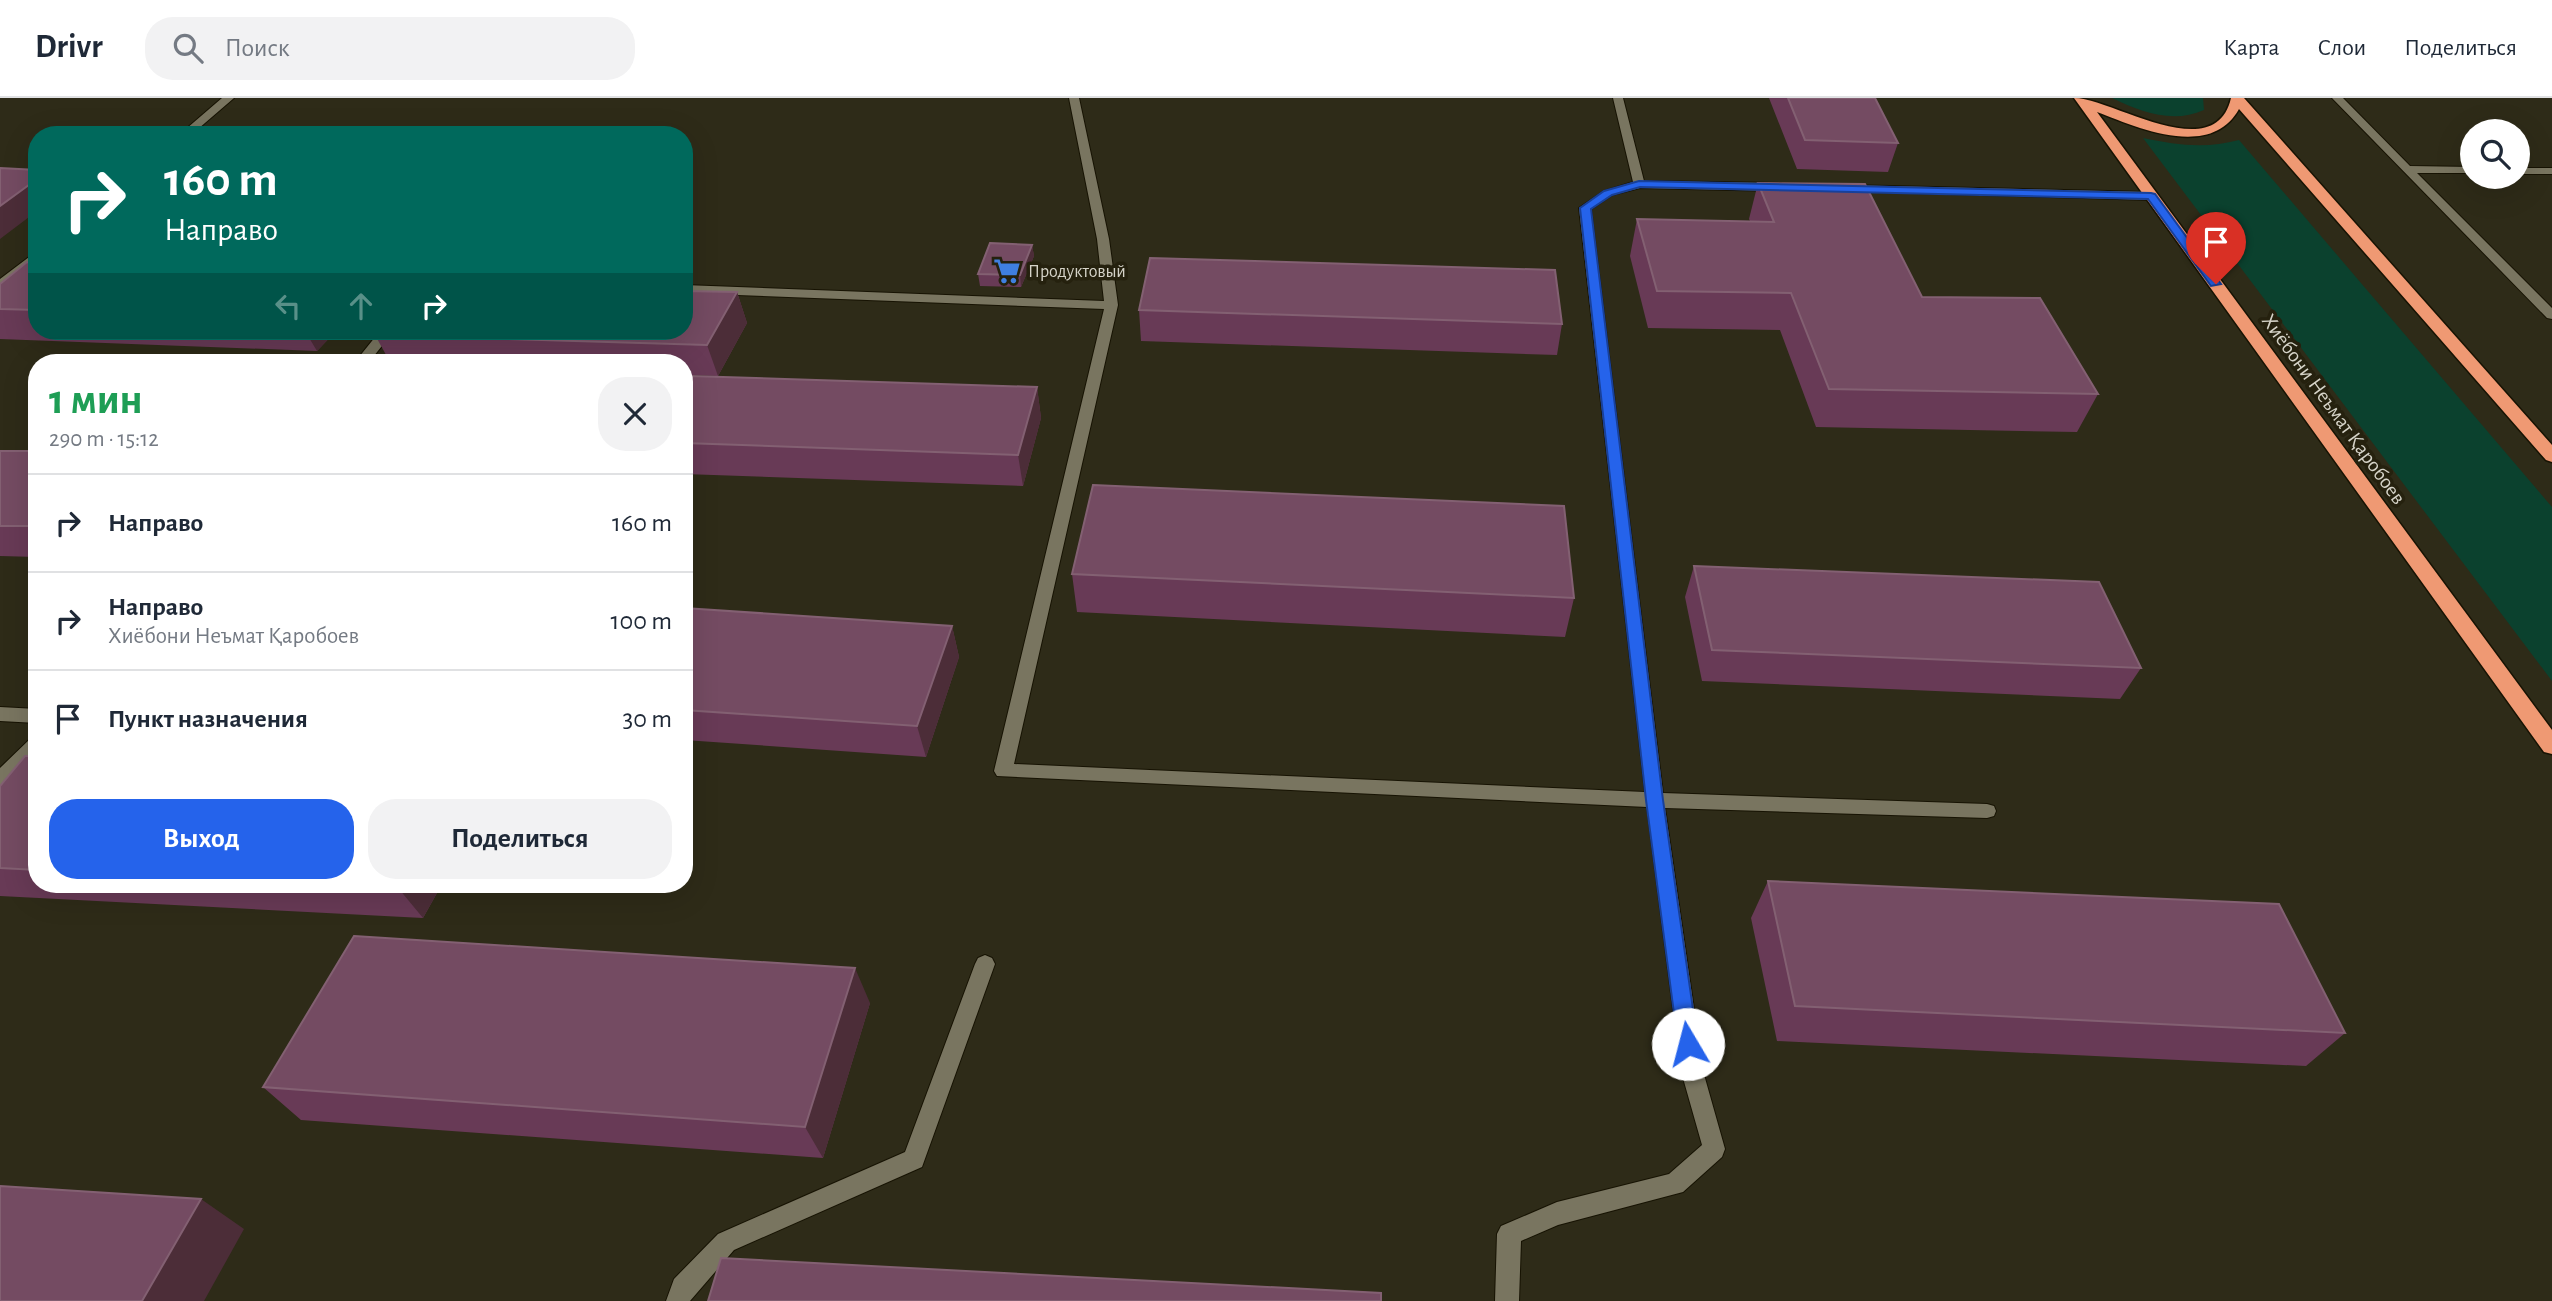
<!DOCTYPE html>
<html lang="ru">
<head>
<meta charset="utf-8">
<style>
  body { margin:0; font-family:"Alegreya Sans",sans-serif; background:#f2f2f3; color:#1f2937; height:100vh; display:flex; flex-direction:column; font-size:26px; white-space:nowrap }
  * { box-sizing:border-box; margin:0 }
  p { font-size:23px; color:#747a83 }
  .icon { flex:none; width:38px; height:38px; fill:none; stroke:currentColor; stroke-width:2; stroke-linecap:round; stroke-linejoin:round }
  .map { position:relative; flex:1; overflow:hidden }
  .drawer { position:absolute; left:28px; top:256px; width:665px; height:539px; display:flex; flex-direction:column; background:#fff; border-radius:28px; box-shadow:0 7px 28px #0002 }
  .drawer>* { flex:none }
  .banner { position:absolute; left:28px; top:28px; width:665px; height:214px; border-radius:28px; box-shadow:0 7px 28px #0002; background:#00695c; color:#fff; overflow:hidden }
  .fabs { position:absolute; left:2460px; top:21px; display:grid; gap:14px }
  .fabs a { display:grid; place-items:center; width:70px; height:70px; border-radius:50%; background:#fff; box-shadow:0 7px 28px #0002; font-size:35px }
  .pin { position:absolute; display:grid; place-items:center; width:60px; height:60px; color:#fff; margin:-72px -30px; border-radius:50% 50% 50% 0; rotate:-45deg; box-shadow:0 0 7px #0007 }
  .pin .icon { rotate:45deg }
  .me { position:absolute; width:77px; margin:-38px; rotate:352deg; stroke-linejoin:round; filter:drop-shadow(0 0 5px #0008) }
  .turn { display:flex; align-items:center; gap:24px; height:147px; padding:0 21px; font-size:32px }
  .turn .icon { width:91px; height:91px; stroke-width:2.5 }
  .turn b { display:block; font-size:49px; line-height:60px }
  .lanes { display:flex; align-items:center; height:66px; padding:0 21px; background:#0003; justify-content:center; gap:35px; direction:ltr }
  .lanes .off { opacity:.35 }
  .round { display:grid; place-items:center; flex:none; width:74px; height:74px; border-radius:28px; background:#f2f2f3 }
  .head { display:flex; align-items:center; justify-content:space-between; height:119px; padding:0 21px }
  h1 { font-size:42px; font-weight:600; line-height:52px; color:#1e9e55 }
  .button { display:flex; gap:14px; margin-top:auto; padding:14px 21px }
  .button a { flex:1; height:80px; border-radius:28px; background:#2563eb; color:#fff; font-size:28px; font-weight:600; line-height:80px; text-align:center }
  .button a+a { background:#f2f2f3; color:#1f2937 }
  ul { padding:0; list-style:none }
  li { display:flex; align-items:center; gap:21px; height:98px; padding:0 21px; border-top:2px solid #e0e1e3 }
  li div { flex:1 }
  li b { display:block; font-size:26px }
  li em { font-style:normal }
  header { display:flex; align-items:center; gap:42px; box-sizing:border-box; height:98px; padding:0 35px; background:#fff; border-bottom:2px solid #e0e1e3 }
  header strong { font-size:33px }
  nav { display:flex; gap:38px; margin-inline-start:auto; font-size:24px }
  .search { width:490px; height:63px; background:#f2f2f3; display:flex; align-items:center; gap:18px; box-sizing:border-box; padding:0 24px; border-radius:28px; color:#747a83; font-size:26px }
  .map>svg:first-child { display:block }
  .green { fill:#0b412e }
  .lines { fill:none; stroke-linecap:round; stroke-linejoin:round }
  .minor-casing { stroke:#171303; stroke-width:2 }
  .highway-casing { stroke:#171303; stroke-width:3 }
  .minor { fill:#797560; fill-rule:evenodd }
  .highway { fill:#ef9973; fill-rule:evenodd }
  .wall { fill:#683a56 }
  .shaded-wall { fill:#4c2d38 }
  .building { fill:#744b62; stroke:#836072; stroke-width:2 }
  .route { fill:#2563eb; stroke:#184099; stroke-width:2 }
  .labels { text-anchor:middle; stroke-width:7; stroke-linejoin:round; paint-order:stroke }
  .far-poi-label { font-size:18px; fill:#d5d3c8; stroke:#25210e; text-anchor:start }
  .street-label { font-size:21px; fill:#d5d3c8; stroke:#25210e }
</style>
</head>
<body>
<header>
<strong>Drivr</strong>
<div class="search"><svg class="icon" aria-label="search" viewBox="0 0 24 24"><circle cx="10" cy="10" r="6"/><path d="M15 15l6 6"/></svg>Поиск</div>
<nav><a>Карта</a><a>Слои</a><a>Поделиться</a></nav>
</header>
<div class="map">
<svg width="2552" height="1203" viewBox="0 0 2552 1203">
  <rect width="100%" height="100%" fill="#2e2b18"/>
  <path class="green" d="M2112,0h91l1,12c-31,14 -63,2 -92,-12z
    M2143,40c33,7 63,11 96,2l313,367v174z"/>
  <g class="lines">
    <defs>
      <path id="minor" d="M222,0h12l-43,37h-12z
        M1069,0h10l30,141 9,66 -104,459 631,28 -66,-584 25,-17 29,-9 -20,-84h10l21,83 137,2 6,4 -6,4 -141,-3 -28,7 -21,14 72,584 324,11 7,2 2,5 -2,5 -7,2 -322,-10 38,263 22,78 -3,8 -39,35 -125,33 -37,16 -2,60h-24l2,-67 4,-8 56,-24 112,-28 33,-29 -21,-74 -34,-264 -650,-31 -3,-5 110,-462 -420,-16v-8l420,16 -7,-62z
        M2332,0h11l67,68 63,1v6h-56l135,135v11l-5,-1z
        M2518,70h34v6h-34z
        M1844,87l307,7 6,4 -6,4 -311,-9v-4z
        M37,153v11l-37,28v-11z
        M380,233h14l-25,31h-14z
        M0,609l37,2v14l-37,-2z
        M37,638v18l-30,30 -7,2v-18l31,-30z
        M985,857l7,3 3,6 -73,203 -188,83 -44,51h-24l8,-22 44,-45 187,-82 70,-188 3,-6z"/>
      <path id="highway" d="M2074,0c38,0 141,70 157,0h13l308,347v17l-6,-2 -307,-351c-28,51 -101,19 -142,3l455,618v24l-8,-2z"/>
    </defs>
    <use href="#minor" class="minor-casing"/>
    <use href="#highway" class="highway-casing"/>
    <use href="#minor" class="minor"/>
    <use href="#highway" class="highway"/>
  </g>
  <path class="wall" d="M1769,0h106l23,45 -10,29 -91,-3z
    M1758,85l164,114 176,97 -21,38 -261,-5 -36,-97 -132,-2 -18,-72 7,-37 113,2 -1,-2z
    M1032,147l2,11 -13,31 -41,-1 -2,-12z
    M37,165v68h299l-19,20 -317,-12v-55z
    M737,194l10,31 -29,53 -34,-1v-13h-294l-15,-27z
    M1139,212l423,14 -5,31 -416,-14z
    M684,288l353,1 4,31 -18,68 -339,-12z
    M0,353h37v106l-37,-1z
    M1694,468l447,102 -21,31 -418,-18 -17,-84z
    M1072,476l502,24 -9,39 -488,-25z
    M684,510l268,18 7,31 -33,100 -242,-17z
    M37,658v128h405l-19,34 -423,-22v-110z
    M1768,783l577,152 -39,33 -529,-25 -26,-123z
    M870,905l-47,155 -522,-38 -38,-33z"/>
  <path class="shaded-wall" d="M37,81v32l-37,28v-33z
    M1032,147l2,11 -13,31 -1,-12z
    M737,194l10,31 -29,53 -11,-31z
    M305,233h31l-19,20z
    M1037,289l4,31 -18,68 -5,-31z
    M952,528l7,31 -33,100 -9,-31z
    M401,786h41l-19,34 -24,-29z
    M855,870l15,35 -47,155 -18,-31z
    M201,1101l43,30 -40,72h-62z"/>
  <path class="building" d="M1788,0h87l23,45 -93,-3z
    M0,70l37,2v9l-37,27z
    M1758,85l107,1 57,113 118,1 58,96 -269,-5 -38,-96 -134,-2 -20,-72 137,3z
    M990,145l42,2 -12,30 -42,-1z
    M1150,160l405,12 7,54 -423,-14z
    M27,164l10,1v47l-37,-1v-25z
    M684,193l53,1 -30,53 -332,-10 4,-4h305z
    M690,278l347,11 -19,68 -334,-12v-57z
    M0,353h37v75h-37z
    M1093,387l471,21 10,92 -502,-24z
    M1694,468l405,16 42,86 -429,-18z
    M684,510l268,18 -35,100 -233,-16z
    M25,658h12v114l-37,-2v-82z
    M1768,783l511,23 66,129 -550,-27z
    M303,786h98l-2,5z
    M354,838l501,32 -50,159 -542,-40z
    M0,1088l201,13 -59,102h-142z
    M721,1160l660,35v8h-673z"/>
  <path class="route" d="M1639,83l512,12 4,1 66,90 -10,2 -63,-87 -508,-12 -28,8 -21,14 72,591 35,244 -3,6 -7,3 -7,-3 -3,-6 -32,-244 -66,-592 24,-17z"/>
  <defs>
    <symbol id="supermarket-bare" viewBox="-9 -9 18 18"><path d="M-6-5.5h2.5l.6 2H6L4.5 2H-2.5L-4.4-4H-6ZM-1.5 3.2a1.3 1.3 0 1 0 .1 0ZM3 3.2a1.3 1.3 0 1 0 .1 0Z" fill="#3f7fe0" stroke="#25210e" stroke-width="2.5" paint-order="stroke"/></symbol>
  </defs>
  <g fill-rule="evenodd">
    <use href="#supermarket-bare" x="988" y="154" width="38" height="38"/>
  </g>
  <g class="labels">
    <g class="far-poi-label">
      <text x="1028" y="179">Продуктовый</text>
    </g>
    <g class="street-label">
      <text transform="translate(2334 311) rotate(54)" y="7">Хиёбони Неъмат Қаробоев</text>
    </g>
  </g>
</svg>
<div class="fabs">
<a><svg class="icon" aria-label="search" viewBox="0 0 24 24"><circle cx="10" cy="10" r="6"/><path d="M15 15l6 6"/></svg></a>
</div>
<div class="pin" style="left:2216px;top:186px;background:#d93025"><svg class="icon" aria-label="arrive" viewBox="0 0 24 24"><path d="M6 21V4h12l-3 4 3 4H6"/></svg></div>
<svg class="me" style="left:1688px;top:946px" viewBox="-20 -20 40 40"><circle r="19" fill="#fff"/><path d="M0-13L10 11 0 6-10 11z" fill="#2563eb"/></svg>
<div class="banner">
<div class="turn"><svg class="icon" aria-label="right" viewBox="0 0 24 24"><path d="M7 20v-9h11M14 6l5 5-5 5"/></svg><div><b>160 m</b>Направо</div></div>
<div class="lanes"><svg class="icon off" aria-label="left" viewBox="0 0 24 24"><path d="M17 20v-9H6M10 6l-5 5 5 5"/></svg><svg class="icon off" aria-label="ahead" viewBox="0 0 24 24"><path d="M12 20V5M6 11l6-6 6 6"/></svg><svg class="icon" aria-label="right" viewBox="0 0 24 24"><path d="M7 20v-9h11M14 6l5 5-5 5"/></svg></div>
</div>
<section class="drawer">
<div class="head"><div><h1>1 мин</h1><p>290 m · 15:12</p></div><a class="round"><svg class="icon" aria-label="close" viewBox="0 0 24 24"><path d="M6 6l12 12M18 6L6 18"/></svg></a></div>
<ul>
<li><svg class="icon" aria-label="right" viewBox="0 0 24 24"><path d="M7 20v-9h11M14 6l5 5-5 5"/></svg><div><b>Направо</b></div><em>160 m</em></li>
<li><svg class="icon" aria-label="right" viewBox="0 0 24 24"><path d="M7 20v-9h11M14 6l5 5-5 5"/></svg><div><b>Направо</b><p>Хиёбони Неъмат Қаробоев</p></div><em>100 m</em></li>
<li><svg class="icon" aria-label="arrive" viewBox="0 0 24 24"><path d="M6 21V4h12l-3 4 3 4H6"/></svg><div><b>Пункт назначения</b></div><em>30 m</em></li>
</ul>
<div class="button"><a>Выход</a><a>Поделиться</a></div>
</section>
</div>
</body>
</html>
